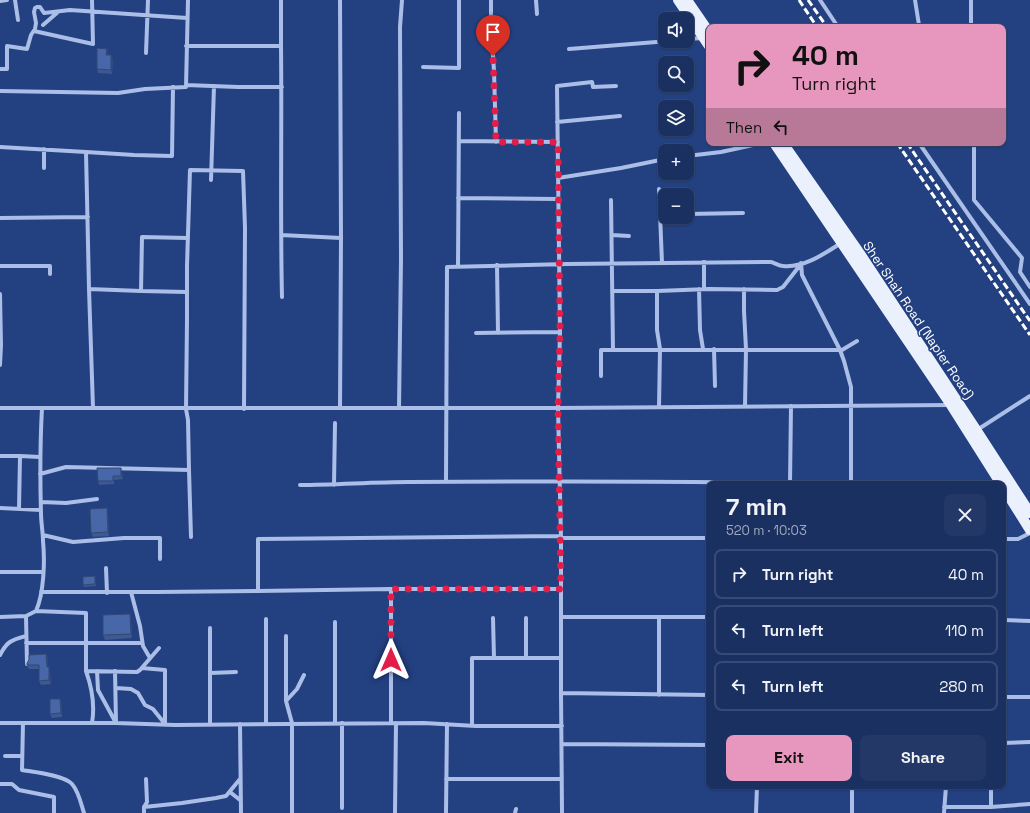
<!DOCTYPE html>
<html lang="en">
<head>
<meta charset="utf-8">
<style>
  body { margin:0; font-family:"Space Grotesk",sans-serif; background:#233867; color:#f1f3f6; height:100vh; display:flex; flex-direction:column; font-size:15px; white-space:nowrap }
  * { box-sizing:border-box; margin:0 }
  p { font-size:13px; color:#9fa9bd }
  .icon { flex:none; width:22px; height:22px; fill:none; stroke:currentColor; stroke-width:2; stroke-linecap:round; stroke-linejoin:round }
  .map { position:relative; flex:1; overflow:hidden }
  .drawer { position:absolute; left:706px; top:481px; width:300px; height:308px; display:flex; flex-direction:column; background:#1a3061; border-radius:8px; box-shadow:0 1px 3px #0004,0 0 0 1px #384b76 }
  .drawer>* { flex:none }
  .top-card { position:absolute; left:706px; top:24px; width:300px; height:122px; border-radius:8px; box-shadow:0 1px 3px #0004,0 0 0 1px #384b76; background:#e797bd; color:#111; overflow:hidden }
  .buttons { position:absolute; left:658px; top:12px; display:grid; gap:8px }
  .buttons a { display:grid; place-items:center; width:36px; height:36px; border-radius:8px; background:#1a3061; box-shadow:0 1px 3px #0004,0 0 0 1px #384b76; font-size:20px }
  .pin { position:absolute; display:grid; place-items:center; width:34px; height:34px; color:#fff; margin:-41px -17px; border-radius:50% 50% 50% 0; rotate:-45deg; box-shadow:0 0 4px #0007 }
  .pin .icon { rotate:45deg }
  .me { position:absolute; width:44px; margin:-22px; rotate:0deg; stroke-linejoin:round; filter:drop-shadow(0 0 3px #0008) }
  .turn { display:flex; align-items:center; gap:14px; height:84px; padding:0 20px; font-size:18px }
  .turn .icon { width:52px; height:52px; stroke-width:2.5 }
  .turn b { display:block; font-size:28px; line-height:34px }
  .then { display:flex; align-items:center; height:38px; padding:0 20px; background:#0003; gap:8px; font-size:15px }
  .round { display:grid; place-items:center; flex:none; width:42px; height:42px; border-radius:8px; background:#233867 }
  .overview { display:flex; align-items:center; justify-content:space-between; height:68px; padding:0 20px }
  h1 { font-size:24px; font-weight:700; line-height:30px }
  .primary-button { display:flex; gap:8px; margin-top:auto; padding:8px 20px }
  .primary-button a { flex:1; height:46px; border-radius:8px; background:#e797bd; color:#111; font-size:16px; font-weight:700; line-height:46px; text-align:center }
  .primary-button a+a { background:#233867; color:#f1f3f6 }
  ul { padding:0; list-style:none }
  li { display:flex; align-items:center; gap:12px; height:50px; margin:0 8px 6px; padding:0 12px; border:2px solid #384b76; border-radius:8px }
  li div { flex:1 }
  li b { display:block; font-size:15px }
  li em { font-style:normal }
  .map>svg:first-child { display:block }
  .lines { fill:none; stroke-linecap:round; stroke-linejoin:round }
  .street { stroke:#aabee7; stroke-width:4 }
  .primary { stroke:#ebf0fd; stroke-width:10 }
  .rail { stroke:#fff; stroke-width:3; stroke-dasharray:7 3; stroke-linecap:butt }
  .wall { fill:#3d5990 }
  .shaded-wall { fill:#324876 }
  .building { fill:#4767a8; stroke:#324876 }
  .route { stroke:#e11d48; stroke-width:7; stroke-dasharray:0 12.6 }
  .labels { text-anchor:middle; stroke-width:3; stroke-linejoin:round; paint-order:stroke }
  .street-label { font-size:13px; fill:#fff; stroke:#234081 }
</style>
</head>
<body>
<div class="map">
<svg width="1030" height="813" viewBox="0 0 1030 813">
  <rect width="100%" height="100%" fill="#234081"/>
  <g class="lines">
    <path class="street" d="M15,0l3,20
      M491,0v26l3,45 2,71
      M536,0l1,14
      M820,0l18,27
      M971,0v27
      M0,1l7,-1
      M43,25l15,-13
      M909,27l10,-2 -4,-25
      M34,31l59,13 -1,-44
      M687,39l16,-1
      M186,46h95v-46
      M281,46c1,84 -1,167 1,251
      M569,49l100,-8
      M146,53l2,-53
      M423,67l36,1v-68
      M0,69h7v-23l20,3 4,-14 4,-6 1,-6 -2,-11 1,-4 2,-1h3l4,6 26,-3 117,8
      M186,85l52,2h44
      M0,91l118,2 27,-4 41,-2 2,-87
      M557,122l63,-6
      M459,141l99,1
      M919,143l111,161
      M974,143v57l48,58 -2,14 10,15
      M0,147l86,5
      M44,149v19
      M687,156l34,-4 32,-7 17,-2
      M558,178l63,-10 44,-9
      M211,180l3,-94
      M659,189l3,74
      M458,198l100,1
      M687,214l56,-1
      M0,218l88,-1
      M281,235l60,3 -1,-238
      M612,235l17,1
      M704,262v27
      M497,265l1,68
      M0,266h50v8
      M458,267l1,-154
      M89,289l-3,-137 48,3 38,1 1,-69
      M699,289l1,41 3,19
      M744,289v22l2,38 -1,57
      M612,291h45v39l3,19 -1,58
      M657,291l52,-2 68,1 6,-3 18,-23
      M187,292l-46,-1 1,-54 45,1
      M0,294l1,51 -1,20
      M560,332l-2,76 3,130v155
      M476,333l84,-1 -3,-246 35,-4 1,5 23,-1
      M714,349l1,37
      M613,350h229l15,-9
      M601,376v-26h12l-2,-150
      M0,408h42
      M93,408l-4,-119 52,2
      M340,408l1,-170
      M399,408l2,-149 -1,-232 2,-27
      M977,430l53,-34
      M0,456h20
      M189,470l-1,-50 -2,-11 1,-89v-54l3,-96 53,1 2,57 -1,181
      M40,474l26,-7 123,3 2,67
      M446,482l1,-215 120,-3 204,-2c4,1 8,4 12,4 21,2 41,-12 58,-23
      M790,483l1,-77
      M300,485c36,0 72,-3 109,-3 147,-1 295,-1 442,2v-97l-7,-26 -4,-11 -38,-75 -1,-12
      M334,485l1,-62
      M41,502l25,1 31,-4
      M0,508l41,2
      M19,509l1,-53 20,1
      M43,535l30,7 51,-4h36v21
      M561,536l-303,3v52l133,-2h170
      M561,538h148
      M1003,539h15l12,-6
      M106,568l1,25
      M0,572h43
      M391,589v134
      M41,592h116l101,-1
      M131,592l9,34 3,20 7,12
      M36,611l50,2v58l51,1 3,-2 19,-22
      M26,616l1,48
      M0,617l26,-1 10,-5c8,-18 9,-50 7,-70 0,-9 -2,-18 -2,-28 -1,-35 -1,-69 1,-105h516l392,-3
      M561,617h148
      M659,617v78
      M493,618l1,40
      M526,618v40
      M266,619v104
      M1003,620l27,1
      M335,622v101
      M210,628v96
      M286,636v65l6,22v90
      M26,643h116
      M0,655c7,-14 12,-15 26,-19
      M142,668l23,2v54
      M86,671c6,17 9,35 6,52
      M97,671l1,19 18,33 59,2 249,-2 52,3h86
      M210,673l26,-1
      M116,688l15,1 7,4 7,12 8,4 12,15
      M1003,697h27
      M286,701l11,-12 7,-14
      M0,723h116l-1,-52
      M23,723l-1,47c12,2 42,5 50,14 7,8 9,20 12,29
      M342,723v85
      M240,724l1,89
      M472,726v-68h89
      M1003,743l27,-1
      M562,744l147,1
      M5,756h17
      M446,779h116
      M0,784h12l7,6 35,7v16
      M852,786v27
      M991,786v21
      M230,792l10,8
      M144,807l38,-4 34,-5 10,-2 14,-17
      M944,807h47l39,-3
      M144,813v-6l3,-5 -1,-23
      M395,813l1,-90
      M446,813l1,-89
      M515,813l1,-4
      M562,813l-1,-120 148,2
      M756,813l1,-27
      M944,813l2,-27"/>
    <path class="primary" d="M678,0l31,46
      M687,0l22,32
      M774,143l177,262 50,79
      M783,143l76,109 118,179 53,82
      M1003,487l27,43"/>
    <path class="rail" d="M799,0l18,27
      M808,0l19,27
      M897,143l133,192
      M907,143l123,178"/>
  </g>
  <path class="wall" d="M108,53v2h3l2,5 -1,14 -14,-1 -1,-4z
    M122,472l1,7 -9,1v4l-15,1 -1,-4z
    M107,508l1,4 1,24 -16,1 -2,-4z
    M95,579l1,7 -12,1 -1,-2z
    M130,614l1,4 1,20 -27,2 -2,-5z
    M46,654l2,4v9l2,4 1,13 -10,1 -2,-4v-12h-10l-2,-4z
    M62,703v14l-10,1 -2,-4z"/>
  <path class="shaded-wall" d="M107,49l1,4v6l-2,-4z
    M111,55l2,5 -1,14 -1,-4z
    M121,468l1,4 1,7 -2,-3z
    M107,508l1,4 1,24 -1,-4z
    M130,614l1,4 1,20 -1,-4z
    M46,654l2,4v13l-1,-4z
    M49,667l1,4 1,13 -2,-4z
    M60,699l2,4v14l-1,-4z"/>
  <path class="building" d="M97,48l10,1 -1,6h5v15l-14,-1z
    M97,468h24v8h-8v5h-15z
    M107,508l1,24 -17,1 -1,-24z
    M95,576v8l-12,1v-8z
    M130,614l1,20 -28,1v-20z
    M46,654l1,13h2v13l-10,1v-16h-12v-2l2,-3v-5z
    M50,699h10l1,14 -11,1z"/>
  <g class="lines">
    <path class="route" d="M391,660v-71h170l-3,-181 2,-76 -2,-190h-62l-3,-86"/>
  </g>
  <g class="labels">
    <g class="street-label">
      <text transform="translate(919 320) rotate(56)" y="5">Sher Shah Road (Napier Road)</text>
    </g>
  </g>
</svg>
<div class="buttons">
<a><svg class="icon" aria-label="sound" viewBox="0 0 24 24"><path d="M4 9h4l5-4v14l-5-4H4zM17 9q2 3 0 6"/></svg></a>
<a><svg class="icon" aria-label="search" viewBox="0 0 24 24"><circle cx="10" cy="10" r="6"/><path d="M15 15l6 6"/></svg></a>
<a><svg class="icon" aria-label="layers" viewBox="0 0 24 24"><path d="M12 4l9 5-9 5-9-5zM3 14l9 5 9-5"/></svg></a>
<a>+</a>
<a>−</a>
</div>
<div class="pin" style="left:493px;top:56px;background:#d93025"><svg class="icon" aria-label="arrive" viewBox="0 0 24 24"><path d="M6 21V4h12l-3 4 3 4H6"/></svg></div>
<svg class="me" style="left:391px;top:660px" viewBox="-20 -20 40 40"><path d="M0-17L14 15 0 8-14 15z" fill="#e11d48" stroke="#fff" stroke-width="4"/></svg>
<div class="top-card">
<div class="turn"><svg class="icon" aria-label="right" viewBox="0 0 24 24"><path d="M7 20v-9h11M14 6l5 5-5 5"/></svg><div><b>40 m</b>Turn right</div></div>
<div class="then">Then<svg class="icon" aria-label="left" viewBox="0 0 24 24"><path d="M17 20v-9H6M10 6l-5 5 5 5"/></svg></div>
</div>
<section class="drawer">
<div class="overview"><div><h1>7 min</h1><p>520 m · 10:03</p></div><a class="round"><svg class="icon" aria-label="close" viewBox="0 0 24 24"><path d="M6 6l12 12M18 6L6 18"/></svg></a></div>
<ul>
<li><svg class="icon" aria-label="right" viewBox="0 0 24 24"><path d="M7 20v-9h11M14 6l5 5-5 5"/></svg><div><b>Turn right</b></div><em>40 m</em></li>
<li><svg class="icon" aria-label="left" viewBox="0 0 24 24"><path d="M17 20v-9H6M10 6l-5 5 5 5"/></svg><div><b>Turn left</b></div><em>110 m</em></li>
<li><svg class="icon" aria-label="left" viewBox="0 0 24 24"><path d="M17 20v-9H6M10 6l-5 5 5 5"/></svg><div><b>Turn left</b></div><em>280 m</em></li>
</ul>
<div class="primary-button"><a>Exit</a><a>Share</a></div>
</section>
</div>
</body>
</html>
